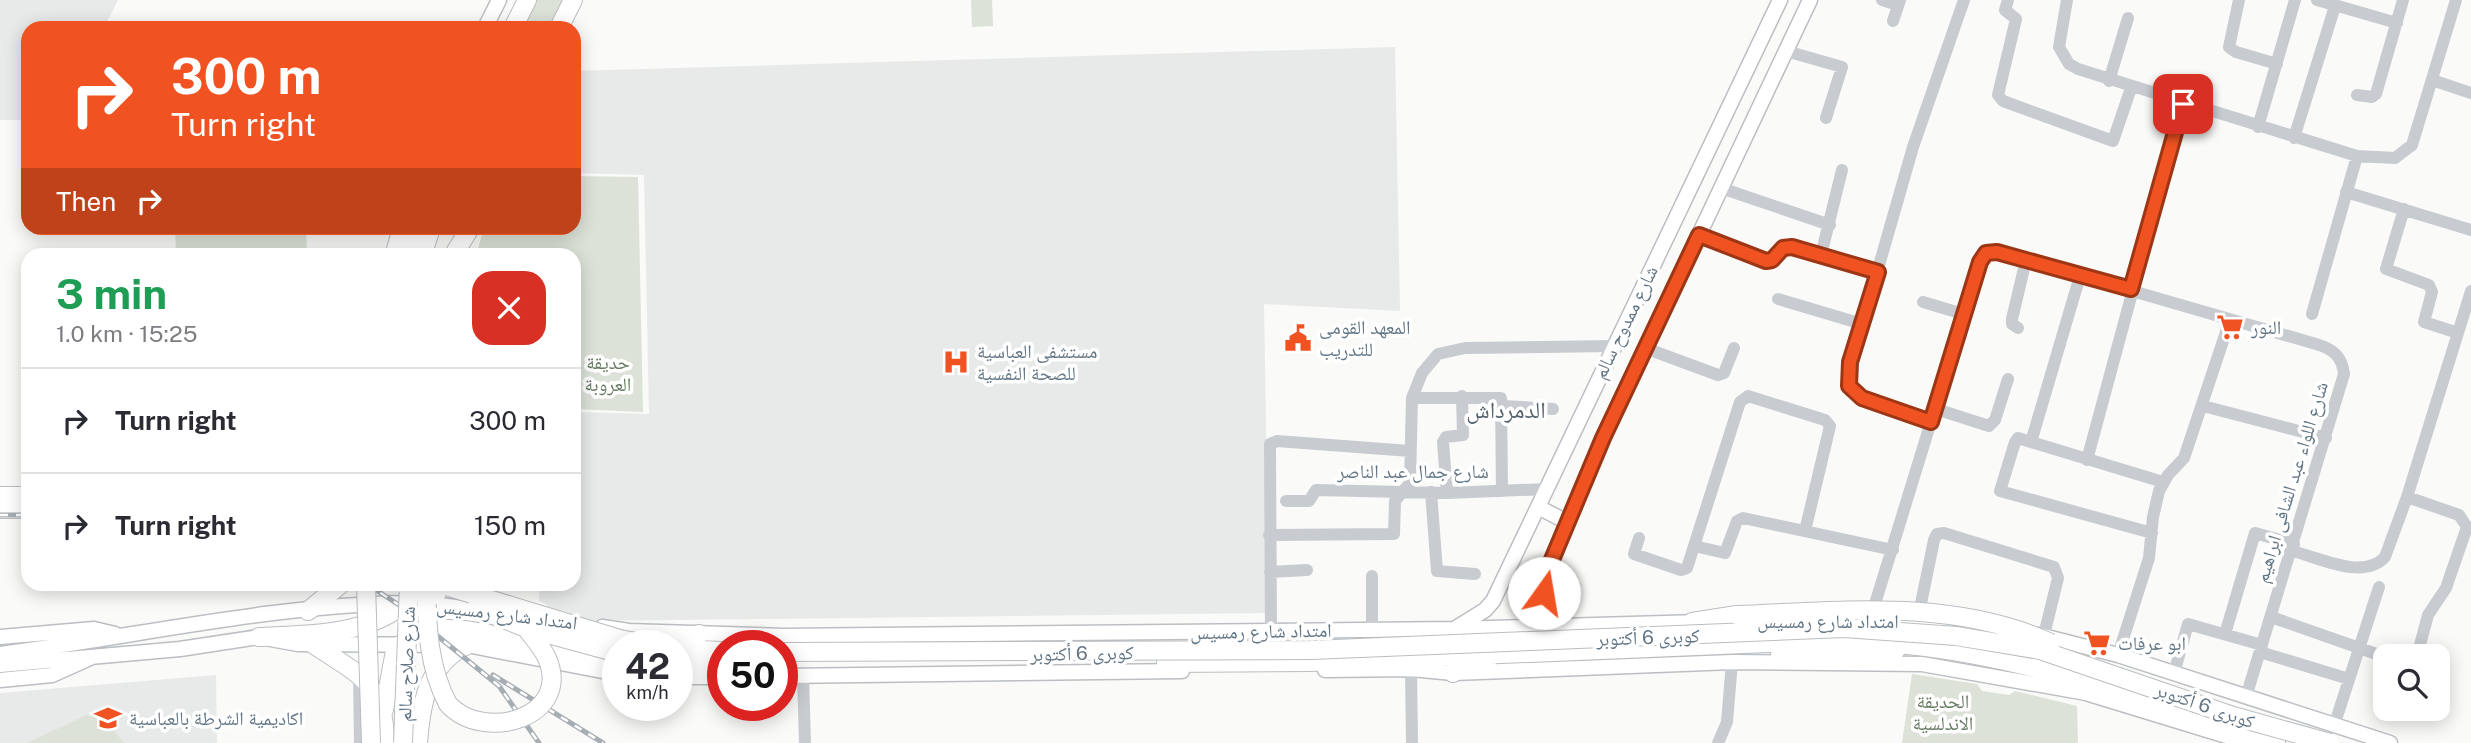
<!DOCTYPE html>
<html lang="en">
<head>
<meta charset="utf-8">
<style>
  body { margin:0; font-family:"Public Sans","Noto Naskh Arabic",sans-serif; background:#f7f7f7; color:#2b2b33; height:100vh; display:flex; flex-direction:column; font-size:26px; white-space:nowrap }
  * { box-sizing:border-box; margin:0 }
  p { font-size:23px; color:#7c7c81 }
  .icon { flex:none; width:38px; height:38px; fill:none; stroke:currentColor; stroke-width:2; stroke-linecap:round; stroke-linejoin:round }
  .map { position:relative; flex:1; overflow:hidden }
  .drawer { position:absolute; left:21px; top:248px; width:560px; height:343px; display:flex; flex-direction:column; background:#fff; border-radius:21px; box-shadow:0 4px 18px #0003 }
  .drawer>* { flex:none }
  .top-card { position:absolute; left:21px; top:21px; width:560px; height:214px; border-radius:21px; box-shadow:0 4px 18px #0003; background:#f05321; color:#fff; overflow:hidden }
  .tools { position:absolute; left:2373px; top:644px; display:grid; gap:14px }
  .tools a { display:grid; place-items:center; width:77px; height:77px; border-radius:14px; background:#fff; box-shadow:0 4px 18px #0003; font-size:35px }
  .speed { position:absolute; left:602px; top:630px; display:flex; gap:14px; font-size:35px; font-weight:700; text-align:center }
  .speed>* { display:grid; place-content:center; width:91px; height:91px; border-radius:50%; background:#fff; box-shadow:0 4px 18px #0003; line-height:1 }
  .speed small { font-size:18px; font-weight:400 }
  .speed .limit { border:10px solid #d22; background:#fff; color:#111 }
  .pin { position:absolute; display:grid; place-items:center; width:60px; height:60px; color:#fff; margin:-30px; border-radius:14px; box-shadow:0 4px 10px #0006 }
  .me { position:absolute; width:77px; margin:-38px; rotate:13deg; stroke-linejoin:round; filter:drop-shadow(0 0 5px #0008) }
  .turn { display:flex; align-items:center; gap:24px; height:147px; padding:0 35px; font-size:32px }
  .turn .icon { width:91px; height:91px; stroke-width:2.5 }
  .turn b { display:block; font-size:49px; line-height:60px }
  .then { display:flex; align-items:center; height:66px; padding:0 35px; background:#0003; gap:14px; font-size:26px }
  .round { display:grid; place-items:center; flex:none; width:74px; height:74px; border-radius:21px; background:#f7f7f7 }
  .headline { display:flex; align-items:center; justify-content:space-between; height:119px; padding:0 35px }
  h1 { font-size:42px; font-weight:700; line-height:52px; color:#1e9e55 }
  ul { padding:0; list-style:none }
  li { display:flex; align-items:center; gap:21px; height:105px; padding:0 35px; border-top:2px solid #e1e1e2 }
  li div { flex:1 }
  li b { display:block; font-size:26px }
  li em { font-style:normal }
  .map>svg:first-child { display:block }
  .built { fill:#e8e9e9 }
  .green { fill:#dce2d8 }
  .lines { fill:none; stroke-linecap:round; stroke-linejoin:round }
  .major-casing { stroke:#bbbfc3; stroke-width:17 }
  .highway-casing { stroke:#babec1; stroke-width:20 }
  .minor { stroke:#c8ccd0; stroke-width:12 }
  .major { stroke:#fff; stroke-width:14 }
  .highway { stroke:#fff; stroke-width:18 }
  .rail-casing { stroke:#a6adb3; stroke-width:5 }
  .rail { stroke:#fff; stroke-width:2.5; stroke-dasharray:8; stroke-linecap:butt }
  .highway-bridge-casing { stroke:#babec1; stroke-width:20; stroke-linecap:butt }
  .highway-bridge { stroke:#fff; stroke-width:18 }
  .route-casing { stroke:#9c3615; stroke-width:18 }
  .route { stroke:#f05321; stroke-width:12 }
  .labels { text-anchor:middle; stroke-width:7; stroke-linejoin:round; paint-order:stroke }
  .street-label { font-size:19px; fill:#637685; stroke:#fff }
  .poi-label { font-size:19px; fill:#637685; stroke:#fff; text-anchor:start }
  .park-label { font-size:19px; fill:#667c62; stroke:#fff }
  .quarter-label { font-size:23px; fill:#55646f; stroke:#fff }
</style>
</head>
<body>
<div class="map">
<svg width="2471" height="743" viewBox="0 0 2471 743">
  <rect width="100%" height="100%" fill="#fafaf8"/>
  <path class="built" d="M0,0h118l-14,28h-76v92h-28z
    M1395,47l5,264 -136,-7 5,309 -683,8 -39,-12v-4l-8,-4v-16l35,-1 3,-172 72,2 -5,-239 -70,-2v-102z
    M216,675l1,68h-217v-50z"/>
  <path class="green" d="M535,0h28l-14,28h-28z
    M971,0h21l1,26 -21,1z
    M574,176l64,1 5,235 -69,-3v-153l-98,-1 8,-27h90z
    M175,228h131l1,27h-131z
    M1912,674l65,10 5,7 27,4 6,-4 62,15 1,37h-176z
    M93,712l7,2 24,29h-97z"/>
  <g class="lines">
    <defs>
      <path id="major" d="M485,28l14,-28
        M1538,507l29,15
        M1865,619l122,10
        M602,627l27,4 155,5 670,-7 247,-7
        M1569,627c-22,-15 -31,-32 -21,-59l55,-130 207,-438
        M1456,628l29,-18 8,-9 287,-601
        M2039,635l79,20 272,88
        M0,637l94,-8 21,5
        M0,654c133,-17 272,-49 406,-51 25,-1 53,5 79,8
        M0,665l180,-16 79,-12 39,7 169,1 151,29
        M1325,670l86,-1 42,4 279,-11 190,2 164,29 160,49
        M782,676l400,-5
        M677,677h46
        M0,680l52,-5 40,-18"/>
      <path id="highway" d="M513,28l14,-28
        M559,28l14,-28
        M394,256l8,-28
        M407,256l8,-28
        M422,256l9,-28
        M453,256l17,-28
        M0,496h28
        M0,509h28
        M308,611l33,-27
        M1692,622l45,-7
        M259,637c56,-3 116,-1 158,-44
        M313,644c46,31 72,38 72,99
        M666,646l33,-12
        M677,649l46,2
        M1780,654l116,-4
        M677,663l46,1
        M1166,663l144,-1 509,-21c157,-4 310,53 457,102
        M1453,673l12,-7 22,-1
        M384,710l11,-59c45,-57 161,16 223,7
        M418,743c3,-39 9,-79 49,-98"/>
    </defs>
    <use href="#major" class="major-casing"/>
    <use href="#highway" class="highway-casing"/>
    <path class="minor" d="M1882,0l16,5
      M2008,0l-3,10 11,9 -18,76 5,6 110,40 18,-53
      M2067,0l-8,47 10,17 9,5 279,87 38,2 17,-13 44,-145
      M2239,0l-10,47 7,5 41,12
      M2317,0l80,23
      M1893,21l7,-21
      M1786,51l56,16 -16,51
      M2432,80l39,13
      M2109,81l19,-63
      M2357,95l15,2 4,-3 27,-94
      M2258,127l37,-127
      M2294,138l41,-132
      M1721,188l109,37
      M2346,192l125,38
      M2404,209l-18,60 43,16 3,7 -8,30 34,11
      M1699,235l67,26 6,-1 11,-12 9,-1 86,25
      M1821,255l21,-85
      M1778,299l84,25
      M1923,302l40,12
      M2312,314l45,-158
      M2018,328l-6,-4v-5l14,-59
      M1645,348l73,27 6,-2 10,-25
      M1412,398h89l1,93
      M1503,406l50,3
      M2203,406l123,32
      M1936,409l53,17 6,-6 13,-41
      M1931,422c-24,-8 -79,-18 -84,-45l66,-230 51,-147
      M2031,442l49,-166
      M2087,460l96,-356
      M1431,492l6,79 38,3
      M1447,493l-4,-51 3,-5 17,-2 -1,-39
      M2407,497l52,18 8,12 -21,61 -18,27 -11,41
      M1286,501h23l7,-11 131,3 100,-4
      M2152,533l-152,-42 15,-49 3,-4 145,44
      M1269,535l125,-1 1,-33 15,-18 2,-85 10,-25 16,-19 27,-6 148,-2
      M1639,538l-5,16 47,16 6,-2 53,-166 8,-6 77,24 5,6 -25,105
      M1694,546l31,7 12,-32 6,-3 150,32
      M2292,551c26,6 71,30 93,6l22,-60 64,-206
      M1270,572l37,-2
      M1372,576v53
      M1871,617l109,-355 6,-9 11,-1 319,92c17,5 26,12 28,30l-98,323
      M2271,617l114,40
      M1918,618l16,-78 3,-6 7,-1 110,34 4,11 -14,57
      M1271,631l-1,-187 7,-3 133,10
      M2225,634l30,-101 39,11
      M2260,652l89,27
      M2118,655l31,-97 4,-41 6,-26 9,-16 16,-17 46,-138
      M1411,669l1,74
      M2174,673l14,-49 74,21
      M359,675l1,68
      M803,676l2,67
      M2334,726l45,-139
      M1718,743l9,-21 5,-60"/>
    <use href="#major" class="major"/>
    <use href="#highway" class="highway"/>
    <defs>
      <path id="rail" d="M0,515h28
        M367,584l35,23 97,79 40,57
        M493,675l110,68"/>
    </defs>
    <use href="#rail" class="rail-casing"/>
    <use href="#rail" class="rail"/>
    <defs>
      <path id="highway-bridge" d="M366,584l5,159
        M403,584l33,11
        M426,584c1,41 2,83 22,120 35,39 125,14 99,-46 -5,-11 -14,-21 -21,-30
        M439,584l181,55 37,7
        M476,608l50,20 92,25
        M1737,615c104,-4 216,-17 314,28
        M782,652l529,-2 533,-22 112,8 84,14 193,66 97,27
        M403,743l6,-159"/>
    </defs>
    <use href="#highway-bridge" class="highway-bridge-casing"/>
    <use href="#highway-bridge" class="highway-bridge"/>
  </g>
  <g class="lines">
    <defs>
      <path id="route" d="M1544,593l2,-19 57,-136 96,-203 67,26 6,-1 11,-12 9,-1 86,25 -28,90 -1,24 13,12 69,24 49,-160 6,-9 11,-1 134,37 52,-185"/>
    </defs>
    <use href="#route" class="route-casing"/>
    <use href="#route" class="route"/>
  </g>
  <defs>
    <symbol id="supermarket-bare" viewBox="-9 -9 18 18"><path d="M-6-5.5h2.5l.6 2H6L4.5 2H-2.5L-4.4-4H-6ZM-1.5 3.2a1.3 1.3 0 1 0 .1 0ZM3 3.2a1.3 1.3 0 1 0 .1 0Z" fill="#f05321" stroke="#fff" stroke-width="2.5" paint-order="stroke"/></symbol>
    <symbol id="civic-bare" viewBox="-9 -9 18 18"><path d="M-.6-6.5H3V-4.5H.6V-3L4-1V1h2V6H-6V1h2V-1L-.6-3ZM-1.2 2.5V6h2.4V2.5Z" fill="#f05321" stroke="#fff" stroke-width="2.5" paint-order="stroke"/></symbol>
    <symbol id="hospital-bare" viewBox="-9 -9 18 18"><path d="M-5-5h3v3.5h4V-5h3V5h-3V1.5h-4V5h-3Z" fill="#f05321" stroke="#fff" stroke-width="2.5" paint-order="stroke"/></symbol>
    <symbol id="university-bare" viewBox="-9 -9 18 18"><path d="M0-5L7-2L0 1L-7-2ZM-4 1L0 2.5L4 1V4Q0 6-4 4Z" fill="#f05321" stroke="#fff" stroke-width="2.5" paint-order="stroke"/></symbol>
  </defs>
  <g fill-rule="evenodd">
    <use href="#supermarket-bare" x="2211" y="308" width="38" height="38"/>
    <use href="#civic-bare" x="1279" y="319" width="38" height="38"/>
    <use href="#hospital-bare" x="937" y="343" width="38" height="38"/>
    <use href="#supermarket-bare" x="2078" y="624" width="38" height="38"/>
    <use href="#university-bare" x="89" y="699" width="38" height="38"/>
  </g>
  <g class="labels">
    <g class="street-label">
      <text transform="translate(1625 322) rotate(-64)" y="7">شارع ممدوح سالم</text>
      <text x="1413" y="478">شارع جمال عبد الناصر</text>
      <text transform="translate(2291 482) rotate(-73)" y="7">شارع اللواء عبد الشافى ابراهيم</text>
      <text transform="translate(507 614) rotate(7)" y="7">امتداد شارع رمسيس</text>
      <text x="1828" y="628">امتداد شارع رمسيس</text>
      <text transform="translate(1261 631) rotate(-1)" y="7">امتداد شارع رمسيس</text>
      <text transform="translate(1648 637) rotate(-2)" y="7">كوبرى 6 أكتوبر</text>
      <text transform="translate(1082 653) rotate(-1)" y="7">كوبرى 6 أكتوبر</text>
      <text transform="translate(406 664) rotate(-88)" y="7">شارع صلاح سالم</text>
      <text transform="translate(2205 705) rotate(19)" y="7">كوبرى 6 أكتوبر</text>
    </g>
    <g class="poi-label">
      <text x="1319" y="334">المعهد القومى<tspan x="1319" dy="22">للتدريب</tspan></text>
      <text x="2251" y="334">النور</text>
      <text x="977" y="358">مستشفى العباسية<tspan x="977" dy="22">للصحة النفسية</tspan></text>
      <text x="2118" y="650">ابو عرفات</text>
      <text x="129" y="725">اكاديمية الشرطة بالعباسية</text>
    </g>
    <g class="park-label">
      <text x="608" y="369">حديقة<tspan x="608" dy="22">العروبة</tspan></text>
      <text x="1943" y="708">الحديقة<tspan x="1943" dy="22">الاندلسية</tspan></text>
    </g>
    <g class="quarter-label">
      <text x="1506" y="418">الدمرداش</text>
    </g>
  </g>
</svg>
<div class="tools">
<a><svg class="icon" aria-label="search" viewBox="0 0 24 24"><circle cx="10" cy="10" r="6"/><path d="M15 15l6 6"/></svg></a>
</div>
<div class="speed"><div>42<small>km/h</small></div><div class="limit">50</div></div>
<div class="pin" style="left:2183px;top:104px;background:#d93025"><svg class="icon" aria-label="arrive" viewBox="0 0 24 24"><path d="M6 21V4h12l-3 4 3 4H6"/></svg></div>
<svg class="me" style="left:1544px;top:593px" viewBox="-20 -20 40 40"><circle r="19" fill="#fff"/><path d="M0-13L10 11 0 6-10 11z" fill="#f05321"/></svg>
<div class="top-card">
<div class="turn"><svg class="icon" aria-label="right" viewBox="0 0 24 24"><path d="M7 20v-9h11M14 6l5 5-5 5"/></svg><div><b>300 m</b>Turn right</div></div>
<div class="then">Then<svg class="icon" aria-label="right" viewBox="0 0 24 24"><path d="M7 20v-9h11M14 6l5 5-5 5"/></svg></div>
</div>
<section class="drawer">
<div class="headline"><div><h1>3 min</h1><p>1.0 km · 15:25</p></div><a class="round" style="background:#d93025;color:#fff"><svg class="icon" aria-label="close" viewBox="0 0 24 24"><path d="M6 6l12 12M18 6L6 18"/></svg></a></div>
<ul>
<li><svg class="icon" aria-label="right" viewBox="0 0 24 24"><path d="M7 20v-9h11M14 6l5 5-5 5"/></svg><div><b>Turn right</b></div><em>300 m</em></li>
<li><svg class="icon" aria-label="right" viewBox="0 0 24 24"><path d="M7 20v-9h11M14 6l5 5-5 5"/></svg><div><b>Turn right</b></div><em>150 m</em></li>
</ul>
</section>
</div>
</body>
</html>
